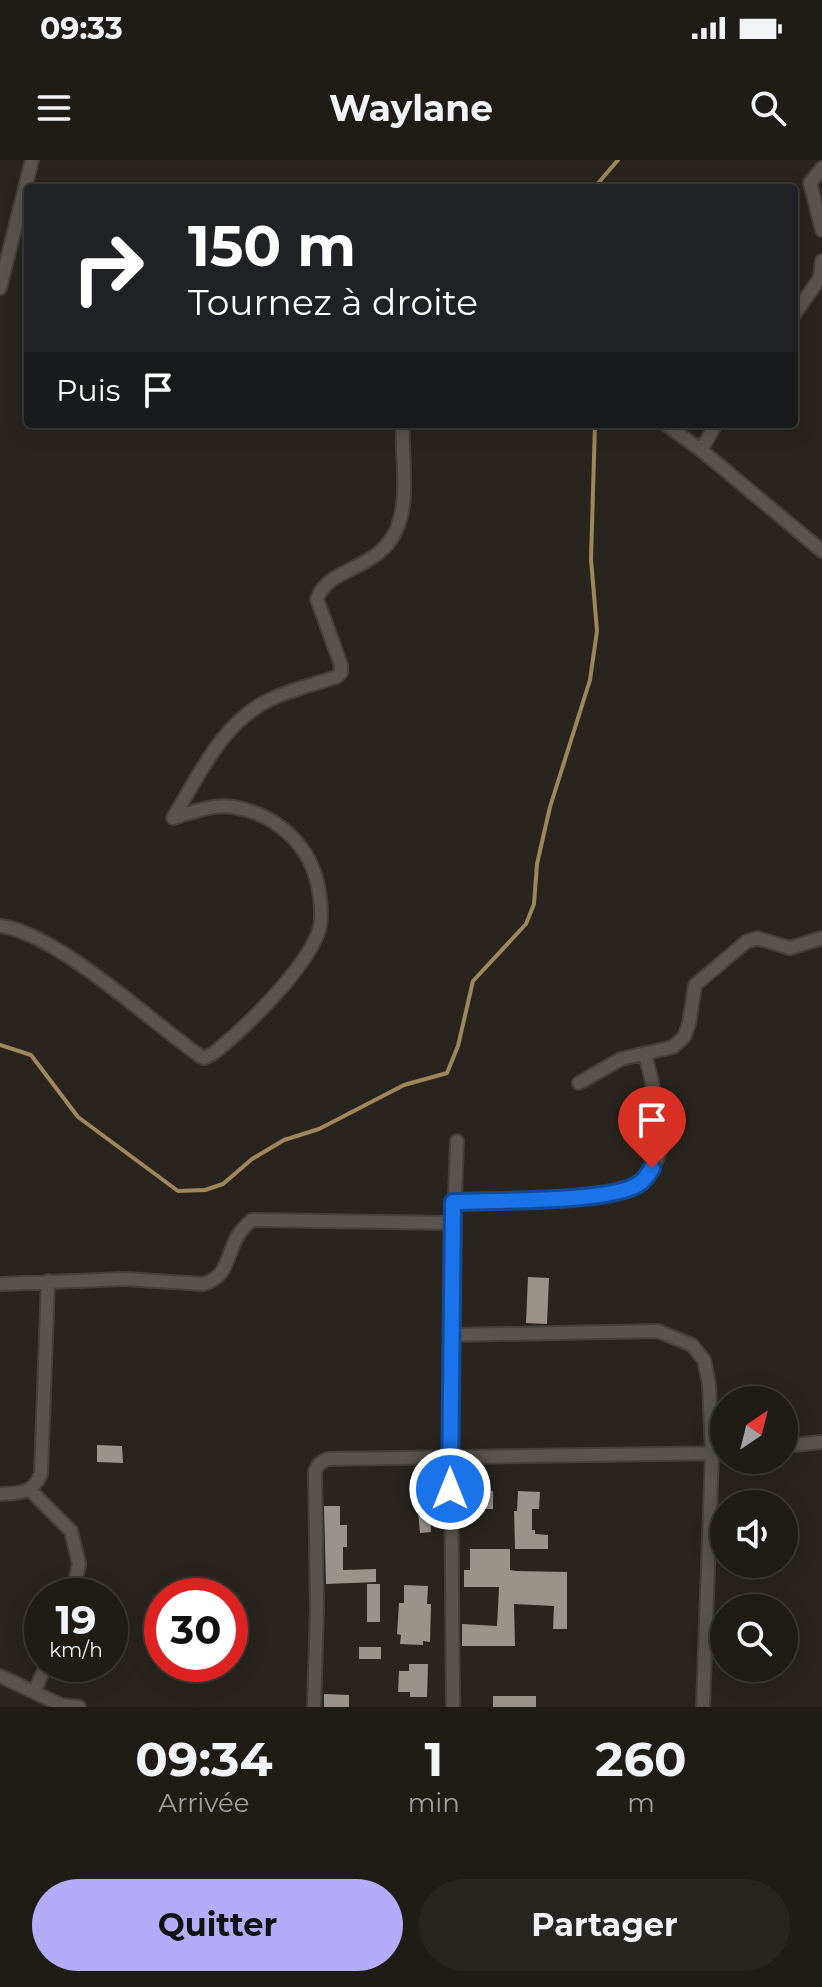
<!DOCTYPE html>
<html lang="fr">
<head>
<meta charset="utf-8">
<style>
  body { margin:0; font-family:Montserrat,sans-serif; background:#27251f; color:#f1f3f6; height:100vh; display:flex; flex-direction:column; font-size:30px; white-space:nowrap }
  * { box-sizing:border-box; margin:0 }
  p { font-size:26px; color:#a1a1a1 }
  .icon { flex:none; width:44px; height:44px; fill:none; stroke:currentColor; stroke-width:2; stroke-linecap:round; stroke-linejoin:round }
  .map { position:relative; height:1547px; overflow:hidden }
  .side { display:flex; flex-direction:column; background:#1f1c16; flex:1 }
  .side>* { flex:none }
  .guide { position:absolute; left:24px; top:24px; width:774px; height:244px; border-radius:8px; box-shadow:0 4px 20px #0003,0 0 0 2px #3c3a35; background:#202124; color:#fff; overflow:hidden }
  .needle { width:52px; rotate:35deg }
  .controls { position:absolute; left:710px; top:1226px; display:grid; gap:16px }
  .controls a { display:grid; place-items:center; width:88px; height:88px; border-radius:50%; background:#1f1c16; box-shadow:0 4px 20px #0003,0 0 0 2px #3c3a35; font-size:40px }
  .speed { position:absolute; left:24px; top:1418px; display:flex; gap:16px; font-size:40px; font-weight:700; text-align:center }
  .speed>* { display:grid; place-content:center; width:104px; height:104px; border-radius:50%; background:#1f1c16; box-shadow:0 4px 20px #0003,0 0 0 2px #3c3a35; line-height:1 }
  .speed small { font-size:20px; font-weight:400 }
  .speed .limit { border:12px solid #d22; background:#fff; color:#111 }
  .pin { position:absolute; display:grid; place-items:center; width:68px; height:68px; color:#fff; margin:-82px -34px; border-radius:50% 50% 50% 0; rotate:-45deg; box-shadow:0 0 8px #0007 }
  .pin .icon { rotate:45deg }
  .me { position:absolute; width:88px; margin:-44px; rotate:0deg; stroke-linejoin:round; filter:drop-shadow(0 0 6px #0008) }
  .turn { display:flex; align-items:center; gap:28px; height:168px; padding:0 32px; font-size:36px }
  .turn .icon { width:104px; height:104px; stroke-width:2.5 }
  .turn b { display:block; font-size:56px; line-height:68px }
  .then { display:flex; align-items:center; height:76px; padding:0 32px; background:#0003; gap:16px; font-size:30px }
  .eta { display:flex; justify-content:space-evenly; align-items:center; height:136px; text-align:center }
  .eta b { font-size:48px; font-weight:700; line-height:56px }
  .button { display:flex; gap:16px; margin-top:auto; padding:16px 32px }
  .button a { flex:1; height:92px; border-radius:48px; background:#b4acf9; color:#111; font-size:32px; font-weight:700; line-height:92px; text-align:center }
  .button a+a { background:#27251f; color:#f1f3f6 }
  .status { display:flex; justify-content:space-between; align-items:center; height:56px; padding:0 40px; background:#1f1c16; direction:ltr }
  .status svg { height:22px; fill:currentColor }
  header { display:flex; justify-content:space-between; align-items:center; height:104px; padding:0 32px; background:#1f1c16; font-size:36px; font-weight:700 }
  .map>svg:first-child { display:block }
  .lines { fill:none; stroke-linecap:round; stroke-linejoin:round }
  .stream { stroke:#9f865b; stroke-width:4 }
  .building { fill:#99938b }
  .minor-casing { stroke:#433f3a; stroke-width:16 }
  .minor { stroke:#59544d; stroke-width:12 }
  .route-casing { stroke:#114b97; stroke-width:20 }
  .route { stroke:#1a73e8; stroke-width:14 }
</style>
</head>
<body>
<div class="status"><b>09:33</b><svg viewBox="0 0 49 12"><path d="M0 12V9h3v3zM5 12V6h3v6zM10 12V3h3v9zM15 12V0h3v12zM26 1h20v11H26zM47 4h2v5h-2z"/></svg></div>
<header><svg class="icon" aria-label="menu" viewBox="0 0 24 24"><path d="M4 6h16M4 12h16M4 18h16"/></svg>Waylane<svg class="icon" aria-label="search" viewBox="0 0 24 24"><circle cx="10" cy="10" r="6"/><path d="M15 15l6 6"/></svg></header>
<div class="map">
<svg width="822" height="1547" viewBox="0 0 822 1547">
  <rect width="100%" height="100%" fill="#29251e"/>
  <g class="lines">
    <path class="stream" d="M594,28l24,-28
      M0,885l31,10 47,62 100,74 27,-1 18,-6 29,-25 32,-19 35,-11 85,-44 43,-12 11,-27 15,-65 53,-57 8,-20 3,-40 13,-57 40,-127 7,-49 -6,-72 4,-135"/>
  </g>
  <path class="building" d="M528,1117l21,1 -2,46 -21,-1z
    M97,1285l25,1 1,17 -26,-1z
    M463,1330l30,1v18h-30z
    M518,1331l22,1 -1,17h-7v21h3v4l13,1v14h-33l-1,-38h3z
    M324,1346h16v19h7v22h-4v23l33,-1v13l-50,2z
    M430,1350l1,22 -11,1 -2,-22z
    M470,1389h40v21l6,1 51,1v57h-14l1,-23 -40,-2 1,42h-53v-22l35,2 2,-39h-35v-17h6z
    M367,1424h13v38h-13z
    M404,1425l24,1 -1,18h4l-1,38 -7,-1v4l-23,-1 1,-9 -4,-1 2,-31h5z
    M359,1487h22v12h-22z
    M409,1504h19l-1,33h-17v-5h-12l1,-21h10z
    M324,1534l25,1v12h-25z
    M493,1536h43v11h-43z"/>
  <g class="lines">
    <defs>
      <path id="minor" d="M822,8l-12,15 12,47
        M820,118l2,-17
        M0,128l32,-128
        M794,155l28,-40
        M665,264l36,26 121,101
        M701,290l15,-26
        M173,658c26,-43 50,-97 98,-119 20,-9 44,-15 65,-22l5,-4v-8l-24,-66c11,-33 63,-28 80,-71 13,-31 4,-71 6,-104
        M0,766c57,7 150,95 200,130l4,2 10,-5c32,-26 89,-81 104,-120 5,-12 3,-29 1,-42 -7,-44 -41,-77 -86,-84 -20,-3 -40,5 -60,11
        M579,923l42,-24 52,-12 11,-10 5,-13 6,-39 51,-43 11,-4 33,10 32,-10
        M453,1042c37,-2 166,0 189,-20 9,-8 18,-26 19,-38 1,-30 -10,-63 -16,-91
        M0,1124l125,-5 78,5c33,-9 19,-41 49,-64l201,3
        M450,1175l208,-4 34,14 12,15 5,24 3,70 -9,253
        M784,1286l38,-4
        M30,1330l41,41 8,33 -7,32
        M0,1334c20,-1 33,0 41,-20l7,-193
        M0,1516l61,29 18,2
        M34,1532l13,-28
        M314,1547l3,-98 -2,-138 4,-7 8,-5 397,-6
        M453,1547l-3,-372 7,-194"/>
    </defs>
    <use href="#minor" class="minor-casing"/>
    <use href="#minor" class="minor"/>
  </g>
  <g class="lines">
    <defs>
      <path id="route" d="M450,1329l3,-287c39,-2 161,1 187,-19 5,-3 9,-10 12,-15"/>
    </defs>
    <use href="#route" class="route-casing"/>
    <use href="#route" class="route"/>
  </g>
</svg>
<div class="controls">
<a><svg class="needle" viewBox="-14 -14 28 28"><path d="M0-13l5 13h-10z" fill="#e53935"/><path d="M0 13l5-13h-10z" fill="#a1a1a1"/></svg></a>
<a><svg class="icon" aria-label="sound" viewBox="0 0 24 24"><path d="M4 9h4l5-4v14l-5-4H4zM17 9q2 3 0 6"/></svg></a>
<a><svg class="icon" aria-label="search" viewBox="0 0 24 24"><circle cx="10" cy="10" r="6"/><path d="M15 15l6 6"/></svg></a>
</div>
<div class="speed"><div>19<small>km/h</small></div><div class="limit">30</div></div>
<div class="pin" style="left:652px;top:1008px;background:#d93025"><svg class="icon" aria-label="arrive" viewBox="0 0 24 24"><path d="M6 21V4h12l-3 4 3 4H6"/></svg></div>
<svg class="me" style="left:450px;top:1329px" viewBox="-20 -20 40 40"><circle r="17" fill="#1a73e8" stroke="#fff" stroke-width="3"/><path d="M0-11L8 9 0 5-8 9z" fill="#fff"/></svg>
<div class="guide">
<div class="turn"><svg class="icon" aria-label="right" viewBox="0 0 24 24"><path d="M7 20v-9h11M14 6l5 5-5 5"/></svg><div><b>150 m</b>Tournez à droite</div></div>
<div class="then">Puis<svg class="icon" aria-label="arrive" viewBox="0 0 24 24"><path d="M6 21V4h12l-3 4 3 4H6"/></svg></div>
</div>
</div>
<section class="side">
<div class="eta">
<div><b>09:34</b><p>Arrivée</p></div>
<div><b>1</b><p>min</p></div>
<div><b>260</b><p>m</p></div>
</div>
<div class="button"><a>Quitter</a><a>Partager</a></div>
</section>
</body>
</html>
